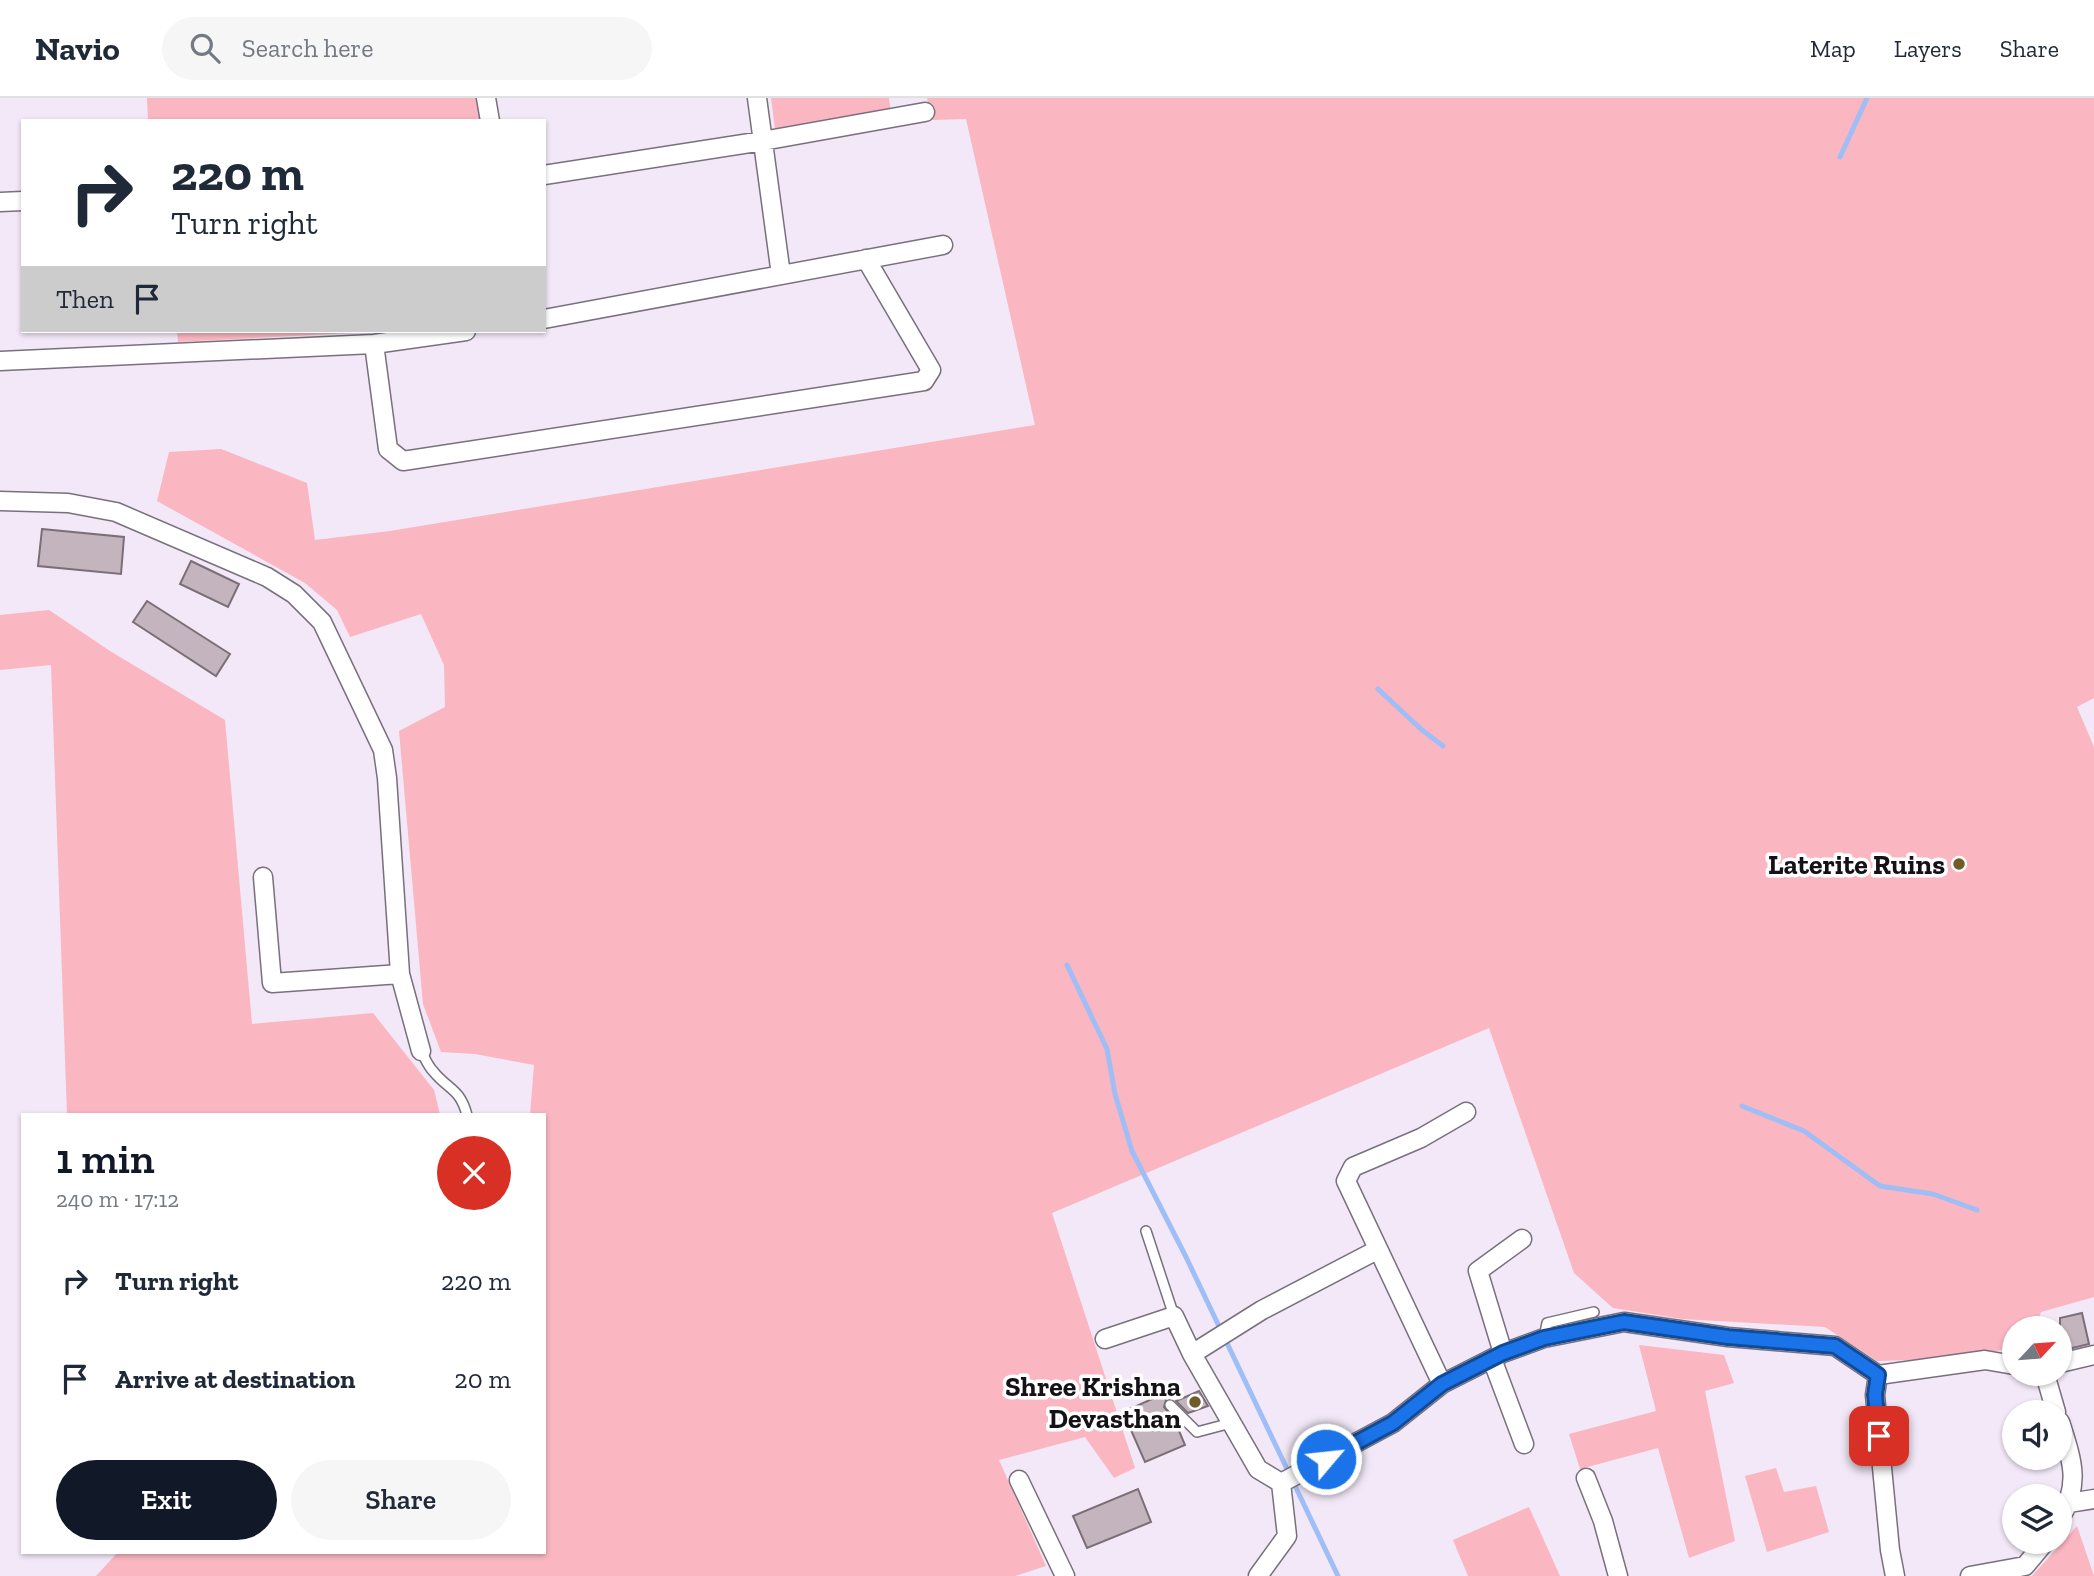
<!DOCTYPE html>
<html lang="en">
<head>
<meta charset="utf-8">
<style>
  body { margin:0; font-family:"Zilla Slab",serif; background:#f6f6f7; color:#1f2937; height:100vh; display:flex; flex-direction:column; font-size:26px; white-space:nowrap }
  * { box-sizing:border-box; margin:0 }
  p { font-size:23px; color:#747a83 }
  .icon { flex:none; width:38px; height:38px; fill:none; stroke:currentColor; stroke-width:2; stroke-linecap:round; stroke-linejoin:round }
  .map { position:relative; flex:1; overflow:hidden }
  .side { position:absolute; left:21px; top:1015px; width:525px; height:441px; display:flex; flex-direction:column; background:#fff; border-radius:0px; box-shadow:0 2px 5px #0004 }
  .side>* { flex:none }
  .banner { position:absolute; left:21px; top:21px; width:525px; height:214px; border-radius:0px; box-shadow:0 2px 5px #0004; background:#fff; color:#1f2937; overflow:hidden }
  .needle { width:46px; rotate:64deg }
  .tools { position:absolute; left:2002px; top:1218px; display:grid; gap:14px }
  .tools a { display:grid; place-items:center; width:70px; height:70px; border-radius:50%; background:#fff; box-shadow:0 2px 5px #0004; font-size:35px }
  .pin { position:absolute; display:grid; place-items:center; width:60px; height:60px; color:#fff; margin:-30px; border-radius:14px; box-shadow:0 4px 10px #0006 }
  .me { position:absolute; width:77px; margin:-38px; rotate:62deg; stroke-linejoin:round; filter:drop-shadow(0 0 5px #0008) }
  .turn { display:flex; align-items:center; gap:24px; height:147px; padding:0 35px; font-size:32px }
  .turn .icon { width:91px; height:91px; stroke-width:2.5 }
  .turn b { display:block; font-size:49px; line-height:60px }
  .then { display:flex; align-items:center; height:66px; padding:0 35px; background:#0003; gap:14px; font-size:26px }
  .round { display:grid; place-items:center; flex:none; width:74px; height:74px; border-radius:37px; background:#f6f6f7 }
  .head { display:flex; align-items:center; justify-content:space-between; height:119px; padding:0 35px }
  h1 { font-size:42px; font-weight:600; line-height:52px; color:#111827 }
  .cta { display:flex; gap:14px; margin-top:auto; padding:14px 35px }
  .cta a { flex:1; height:80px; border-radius:42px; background:#111827; color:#fff; font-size:28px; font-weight:600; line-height:80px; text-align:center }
  .cta a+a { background:#f6f6f7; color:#1f2937 }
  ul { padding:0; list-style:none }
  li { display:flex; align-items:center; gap:21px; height:98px; padding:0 35px }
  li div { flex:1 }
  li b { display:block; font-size:26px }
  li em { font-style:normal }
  header { display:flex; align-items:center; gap:42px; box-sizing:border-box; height:98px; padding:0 35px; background:#fff; border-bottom:2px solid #e0e1e3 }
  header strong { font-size:33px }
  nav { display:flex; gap:38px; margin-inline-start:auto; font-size:24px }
  .search { width:490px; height:63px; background:#f6f6f7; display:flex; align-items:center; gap:18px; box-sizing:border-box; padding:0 24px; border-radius:38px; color:#747a83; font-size:26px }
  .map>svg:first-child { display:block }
  .green { fill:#fab6c1 }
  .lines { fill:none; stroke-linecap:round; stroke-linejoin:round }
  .stream { stroke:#a0bef6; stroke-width:5 }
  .building { fill:#c4b4bd; stroke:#7c6e76; stroke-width:2 }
  .lane-casing { stroke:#79707d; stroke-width:12 }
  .street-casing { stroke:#79707d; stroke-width:21 }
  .lane { stroke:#fff; stroke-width:9 }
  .street { stroke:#fff; stroke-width:18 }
  .route-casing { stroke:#114b97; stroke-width:18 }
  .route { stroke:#1a73e8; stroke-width:12 }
  .poi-dot { fill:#705c2b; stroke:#fff; stroke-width:2.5 }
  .labels { text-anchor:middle; stroke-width:7; stroke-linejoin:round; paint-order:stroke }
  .poi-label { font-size:28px; font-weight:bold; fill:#151217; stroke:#fff; text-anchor:end }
</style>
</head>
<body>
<header>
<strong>Navio</strong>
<div class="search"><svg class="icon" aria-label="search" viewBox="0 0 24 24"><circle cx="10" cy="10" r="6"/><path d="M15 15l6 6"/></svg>Search here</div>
<nav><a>Map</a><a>Layers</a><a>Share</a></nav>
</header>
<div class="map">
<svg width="2094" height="1478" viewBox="0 0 2094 1478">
  <rect width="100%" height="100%" fill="#f2e8f7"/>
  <path class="green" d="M147,0h331l4,23h-334z
    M771,0h118l2,17 -116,14z
    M927,0h1167v600l-17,9 17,40v550l-53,15 -5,16h-22v20l-65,11 -72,2 -52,-34 -143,-8 -69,-11 -39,-35 -85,-245 -437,185 83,255 -21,10 -29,-41 -86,23 47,106 -31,10h-919l22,-24h426v-437h-14l4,-50 -59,-11 -34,-2 -18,-48 -24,-273 46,-24 -1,-42 -23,-51 -71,23 -13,-27 -32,-27 -148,-82 12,-49 52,-3 86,34 8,57 75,-9 645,-106 -69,-306 -35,1z
    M177,233h212l-211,11z
    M49,512l61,41 115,69 27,304 121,-11 61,77 6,25h-373l-16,-450 -51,5v-55z
    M1639,1247l85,10 10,28 -29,8 30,150 -46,17 -31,-110 -78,21 -11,-35 87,-23z
    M1776,1370l8,24 32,-6 13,46 -62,20 -22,-76z
    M1529,1409l31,69h-92l-15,-36z
    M2077,1428l17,50h-62z"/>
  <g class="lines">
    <path class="stream" d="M1840,59l27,-59
      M1378,591l44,41 21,16
      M1067,867l40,84 8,45 17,57 54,106 152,319
      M1742,1008l62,25 76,55 53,8 44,16"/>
  </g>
  <path class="building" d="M42,431l82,8 -3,37 -83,-8z
    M191,463l48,23 -11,23 -48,-23z
    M147,503l83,53 -14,22 -83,-54z
    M2082,1215l7,31 -29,7v-33z
    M1199,1293l9,15 -20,7 -12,-12z
    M1163,1296l3,6 -2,7 10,12 11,26 -40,17 -22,-50z
    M1138,1391l13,33 -64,26 -14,-32z"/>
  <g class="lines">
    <defs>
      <path id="lane" d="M421,953c4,7 7,15 12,20 15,19 27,17 34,44
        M1146,1133l28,85
        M1544,1240l3,-15 47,-11
        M1170,1307l27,27 34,-9"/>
      <path id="street" d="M486,0l4,23
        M757,0l24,177
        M544,77l219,-34 162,-29
        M0,104l23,-1
        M544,221l399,-74
        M374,246l14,105 15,12 521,-80 7,-11 -65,-111
        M0,263l374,-17 92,-13
        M0,403l68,2 48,9 151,65 27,17 28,28 61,128 4,28 13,196 21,77
        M263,779l9,106 128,-9
        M1105,1241l69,-23 18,38 66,115 23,14
        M1503,1255l-25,-82 44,-32
        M1192,1256l70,-44 115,-60
        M1492,1261l32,85
        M2060,1265l34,-8
        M2045,1276l11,38
        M1878,1277l107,-15 29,5
        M1442,1286l-96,-203 7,-14 68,-29 45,-26
        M2060,1324c12,38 21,61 0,97
        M1586,1380l17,43 15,55
        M1019,1382l46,96
        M2069,1405l25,-4
        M1258,1478l29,-40 -6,-53 112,-60 49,-39 61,-31 41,-15 80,-16 104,15 107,9 43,29 -3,20 15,155 5,26
        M1970,1478l55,-10 20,-24"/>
    </defs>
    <use href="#lane" class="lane-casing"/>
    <use href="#street" class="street-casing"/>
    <use href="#lane" class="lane"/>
    <use href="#street" class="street"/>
  </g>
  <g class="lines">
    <defs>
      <path id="route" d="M1326,1361l67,-36 49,-39 61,-31 41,-15 80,-16 104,15 107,9 43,29 -3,20 4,41"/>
    </defs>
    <use href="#route" class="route-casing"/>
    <use href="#route" class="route"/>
  </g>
  <g class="poi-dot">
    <circle cx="1959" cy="766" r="7"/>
    <circle cx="1195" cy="1304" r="7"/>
  </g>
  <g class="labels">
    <g class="poi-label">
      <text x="1945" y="776">Laterite Ruins</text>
      <text x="1181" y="1298">Shree Krishna<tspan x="1181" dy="32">Devasthan</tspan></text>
    </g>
  </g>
</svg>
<div class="tools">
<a><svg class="needle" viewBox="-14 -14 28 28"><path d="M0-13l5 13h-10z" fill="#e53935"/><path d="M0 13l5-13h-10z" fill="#747a83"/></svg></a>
<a><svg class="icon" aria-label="sound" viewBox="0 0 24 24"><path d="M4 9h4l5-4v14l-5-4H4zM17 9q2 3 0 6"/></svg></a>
<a><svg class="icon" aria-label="layers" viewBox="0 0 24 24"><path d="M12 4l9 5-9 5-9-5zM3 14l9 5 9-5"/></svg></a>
</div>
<div class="pin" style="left:1879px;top:1338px;background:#d93025"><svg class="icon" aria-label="arrive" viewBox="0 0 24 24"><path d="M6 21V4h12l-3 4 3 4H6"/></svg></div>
<svg class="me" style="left:1326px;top:1361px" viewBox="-20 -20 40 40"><circle r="17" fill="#1a73e8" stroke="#fff" stroke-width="3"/><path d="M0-11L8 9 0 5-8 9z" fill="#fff"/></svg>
<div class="banner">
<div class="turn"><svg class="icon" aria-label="right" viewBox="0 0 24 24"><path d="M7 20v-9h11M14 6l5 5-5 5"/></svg><div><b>220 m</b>Turn right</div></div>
<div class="then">Then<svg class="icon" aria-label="arrive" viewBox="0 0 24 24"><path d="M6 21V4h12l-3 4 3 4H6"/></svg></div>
</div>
<section class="side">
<div class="head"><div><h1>1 min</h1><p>240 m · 17:12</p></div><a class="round" style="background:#d93025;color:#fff"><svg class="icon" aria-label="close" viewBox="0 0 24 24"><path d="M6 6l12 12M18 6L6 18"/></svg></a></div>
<ul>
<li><svg class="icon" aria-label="right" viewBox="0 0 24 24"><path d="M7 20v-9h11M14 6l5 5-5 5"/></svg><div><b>Turn right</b></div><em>220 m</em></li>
<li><svg class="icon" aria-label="arrive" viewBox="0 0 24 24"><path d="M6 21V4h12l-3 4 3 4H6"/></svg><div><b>Arrive at destination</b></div><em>20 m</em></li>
</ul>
<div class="cta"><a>Exit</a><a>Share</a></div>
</section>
</div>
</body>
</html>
